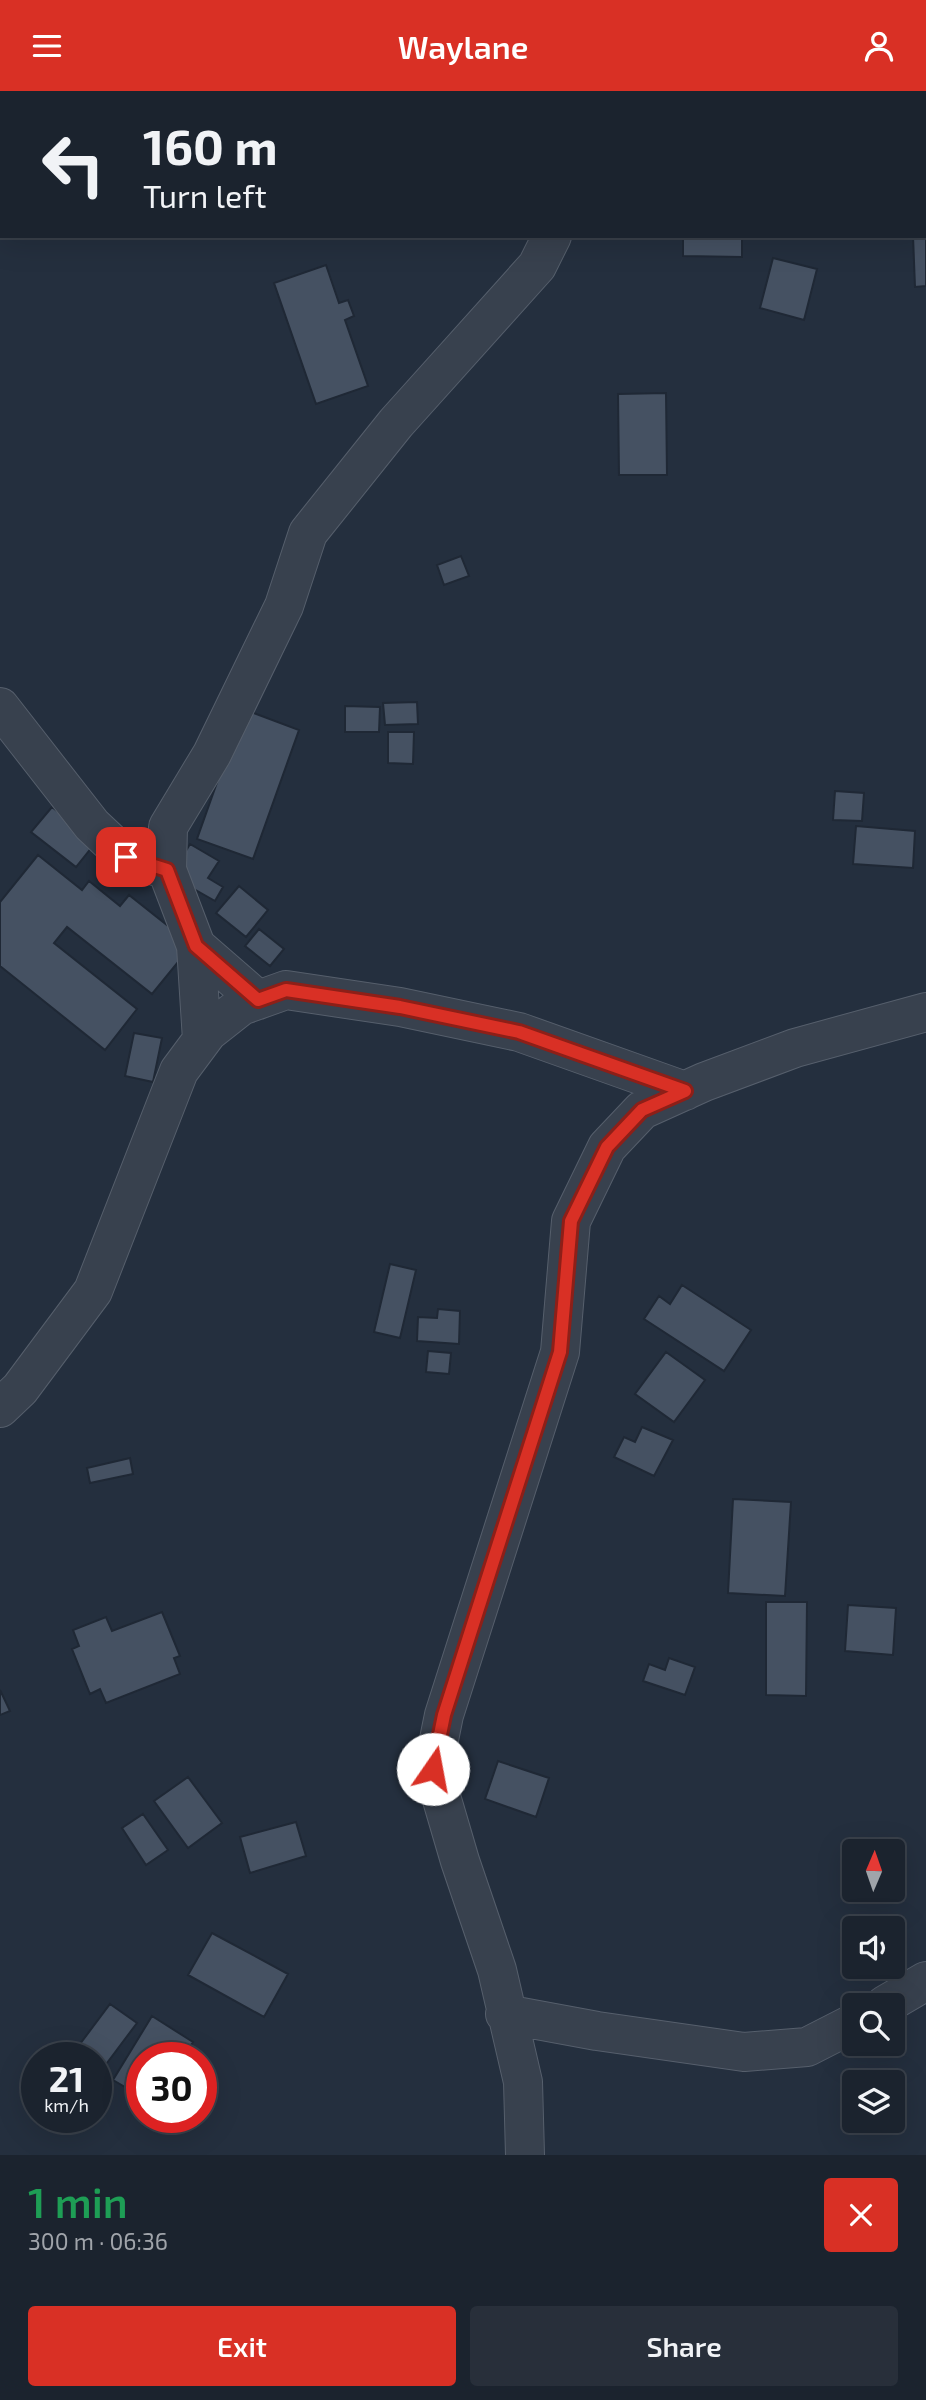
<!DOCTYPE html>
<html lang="en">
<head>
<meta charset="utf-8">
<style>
  body { margin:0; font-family:"Exo 2",sans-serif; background:#282f3a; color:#f1f3f6; height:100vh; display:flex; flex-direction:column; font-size:26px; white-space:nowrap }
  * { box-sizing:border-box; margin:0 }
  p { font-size:23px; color:#a0a4aa }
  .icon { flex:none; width:38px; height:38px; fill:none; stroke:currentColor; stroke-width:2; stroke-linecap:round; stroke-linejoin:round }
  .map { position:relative; height:2064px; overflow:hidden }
  .drawer { display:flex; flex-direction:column; background:#1b232e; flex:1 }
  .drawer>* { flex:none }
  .top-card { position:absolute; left:0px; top:0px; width:928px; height:147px; box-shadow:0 7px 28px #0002,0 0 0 2px #39404a; background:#1b232e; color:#f1f3f6; overflow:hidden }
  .needle { width:46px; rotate:2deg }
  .tools { position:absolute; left:842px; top:1748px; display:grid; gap:14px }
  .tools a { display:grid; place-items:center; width:63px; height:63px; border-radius:7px; background:#1b232e; box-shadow:0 7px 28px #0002,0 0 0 2px #39404a; font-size:35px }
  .speed { position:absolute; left:21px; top:1951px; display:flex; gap:14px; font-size:35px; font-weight:700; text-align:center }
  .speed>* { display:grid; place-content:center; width:91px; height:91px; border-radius:50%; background:#1b232e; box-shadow:0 7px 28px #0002,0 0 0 2px #39404a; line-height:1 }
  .speed small { font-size:18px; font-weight:400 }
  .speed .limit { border:10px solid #d22; background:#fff; color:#111 }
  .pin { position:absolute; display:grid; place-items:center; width:60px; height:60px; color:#fff; margin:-30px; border-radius:14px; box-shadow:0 4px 10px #0006 }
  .me { position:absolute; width:77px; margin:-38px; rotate:12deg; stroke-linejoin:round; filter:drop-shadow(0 0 5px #0008) }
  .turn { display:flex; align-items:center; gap:24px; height:147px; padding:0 28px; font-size:32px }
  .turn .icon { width:91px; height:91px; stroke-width:2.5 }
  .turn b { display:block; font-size:49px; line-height:60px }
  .round { display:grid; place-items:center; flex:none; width:74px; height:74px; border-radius:7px; background:#282f3a }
  .summary { display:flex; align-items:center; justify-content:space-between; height:119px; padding:0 28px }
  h1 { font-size:42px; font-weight:600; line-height:52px; color:#1e9e55 }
  .primary-button { display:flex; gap:14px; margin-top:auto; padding:14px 28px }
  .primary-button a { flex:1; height:80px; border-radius:7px; background:#d93025; color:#fff; font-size:28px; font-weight:600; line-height:80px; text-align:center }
  .primary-button a+a { background:#282f3a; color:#f1f3f6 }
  header { display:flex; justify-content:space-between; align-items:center; height:91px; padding:0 28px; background:#d93025; color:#fff; font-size:32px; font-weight:600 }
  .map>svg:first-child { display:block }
  .building { fill:#455162; stroke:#1f2835; stroke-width:2 }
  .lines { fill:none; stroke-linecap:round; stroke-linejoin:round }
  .minor-casing { stroke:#565f6c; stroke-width:40 }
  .minor { stroke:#38414e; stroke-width:38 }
  .route-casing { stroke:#8d1f18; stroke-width:18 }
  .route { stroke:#d93025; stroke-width:12 }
</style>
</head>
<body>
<header><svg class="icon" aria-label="menu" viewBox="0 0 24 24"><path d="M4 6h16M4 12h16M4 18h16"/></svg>Waylane<svg class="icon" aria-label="person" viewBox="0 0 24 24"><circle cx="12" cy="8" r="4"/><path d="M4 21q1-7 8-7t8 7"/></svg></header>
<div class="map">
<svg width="926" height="2064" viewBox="0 0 926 2064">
  <rect width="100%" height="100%" fill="#242f3e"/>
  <path class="building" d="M875,0h33l-2,2z
    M926,141v54l-11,1 -2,-51h13z
    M683,145h59v21l-59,-1z
    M773,167l44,11 -13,51 -44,-12z
    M326,174l13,38 9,-3 6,16 -9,4 23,66 -52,18 -42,-121z
    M666,302l1,82h-48l-1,-81z
    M461,465l8,20 -25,9 -7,-20z
    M417,611l1,22 -33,1 -2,-22z
    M345,615l35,1 -1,25h-34z
    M243,618l56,21 -46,129 -56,-20z
    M388,641h26l-1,32 -25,-1z
    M835,700l29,2 -2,28 -29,-1z
    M52,716l44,35 -20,25 -45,-35z
    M856,735l59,5 -2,37 -60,-4z
    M190,753l29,17 -11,17 15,9 -8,14 -44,-25z
    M38,764l44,35 7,-9 31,25 9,-11 63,50 -40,49 -85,-67 -13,16 83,66 -32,41 -105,-84v-64z
    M239,795l29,24 -22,27 -30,-24z
    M259,838l25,20 -14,17 -25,-20z
    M134,942l28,5 -9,44 -28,-6z
    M390,1173l26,6 -16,68 -26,-6z
    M682,1194l69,45 -27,41 -80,-52 15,-23 11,8z
    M438,1218l22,2 -1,33 -42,-3 1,-24 19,1z
    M428,1260l23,2 -2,21 -23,-2z
    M666,1261l39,28 -31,42 -39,-28z
    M642,1336l31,13 -19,36 -40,-19 10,-20 11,5z
    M130,1367l3,16 -43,9 -3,-15z
    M733,1408l58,3 -6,94 -57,-3z
    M766,1511h41l-1,94 -40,-1z
    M848,1514l48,3 -3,47 -48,-4z
    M162,1521l18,44 -6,2 6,16 -74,29 -6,-14 -10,5 -18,-45 7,-3 -6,-16 33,-13 6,14z
    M669,1567l26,9 -10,28 -42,-14 6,-17 16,6z
    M0,1599l10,21 -10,4z
    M498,1670l51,17 -13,39 -51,-18z
    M188,1686l34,46 -34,25 -34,-47z
    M143,1723l25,36 -22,15 -24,-37z
    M296,1731l10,34 -56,17 -10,-36z
    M212,1842l76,41 -24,43 -76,-42z
    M110,1913l27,19 -33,44 -8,-5v-4h-5l-14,-10z
    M152,1925l41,26 -10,16h-41v39l-29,-17z"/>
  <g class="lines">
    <defs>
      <path id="minor" d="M572,0l1,2
        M0,616l92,118 34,32 41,13
        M196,855l6,94
        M258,909l-62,-54 -29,-76 1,-43 44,-73 72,-148 24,-73 88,-110 141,-157 15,-30
        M0,1317l20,-19 73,-98 86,-220 29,-39 33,-26 45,-16 114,17 119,25 166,59
        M885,1914l41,-24
        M505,1923l92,17 147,21 63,-5 47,-24
        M525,2064l-2,-73 -26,-112 -37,-109 -27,-92 11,-54 116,-363 11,-131 36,-74 35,-37 62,-28 91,-34 131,-36"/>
    </defs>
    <use href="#minor" class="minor-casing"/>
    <use href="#minor" class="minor"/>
  </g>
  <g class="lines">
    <defs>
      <path id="route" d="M126,766l41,13 29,76 62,54 28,-10 114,17 119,25 166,59 -43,19 -35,37 -36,74 -11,131 -116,363 -11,54"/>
    </defs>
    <use href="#route" class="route-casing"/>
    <use href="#route" class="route"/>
  </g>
</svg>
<div class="tools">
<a><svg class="needle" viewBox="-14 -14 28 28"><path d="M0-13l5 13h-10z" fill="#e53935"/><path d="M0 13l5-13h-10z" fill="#a0a4aa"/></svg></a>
<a><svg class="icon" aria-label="sound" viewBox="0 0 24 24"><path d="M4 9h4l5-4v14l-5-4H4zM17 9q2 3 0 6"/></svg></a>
<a><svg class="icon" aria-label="search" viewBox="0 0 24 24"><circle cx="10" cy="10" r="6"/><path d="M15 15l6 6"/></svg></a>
<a><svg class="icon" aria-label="layers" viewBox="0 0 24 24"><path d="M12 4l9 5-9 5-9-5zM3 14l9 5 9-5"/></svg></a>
</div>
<div class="speed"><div>21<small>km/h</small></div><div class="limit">30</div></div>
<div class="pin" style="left:126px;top:766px;background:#d93025"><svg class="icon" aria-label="arrive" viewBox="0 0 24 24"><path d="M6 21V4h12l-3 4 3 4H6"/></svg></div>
<svg class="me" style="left:433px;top:1678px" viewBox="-20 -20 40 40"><circle r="19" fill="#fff"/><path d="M0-13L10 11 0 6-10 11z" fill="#d93025"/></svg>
<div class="top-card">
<div class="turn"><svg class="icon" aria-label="left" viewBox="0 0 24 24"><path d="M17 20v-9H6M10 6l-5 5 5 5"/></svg><div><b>160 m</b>Turn left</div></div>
</div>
</div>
<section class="drawer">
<div class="summary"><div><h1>1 min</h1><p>300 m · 06:36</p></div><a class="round" style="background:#d93025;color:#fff"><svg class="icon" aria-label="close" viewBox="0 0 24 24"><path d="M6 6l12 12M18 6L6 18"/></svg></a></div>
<div class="primary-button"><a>Exit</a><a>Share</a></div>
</section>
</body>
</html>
